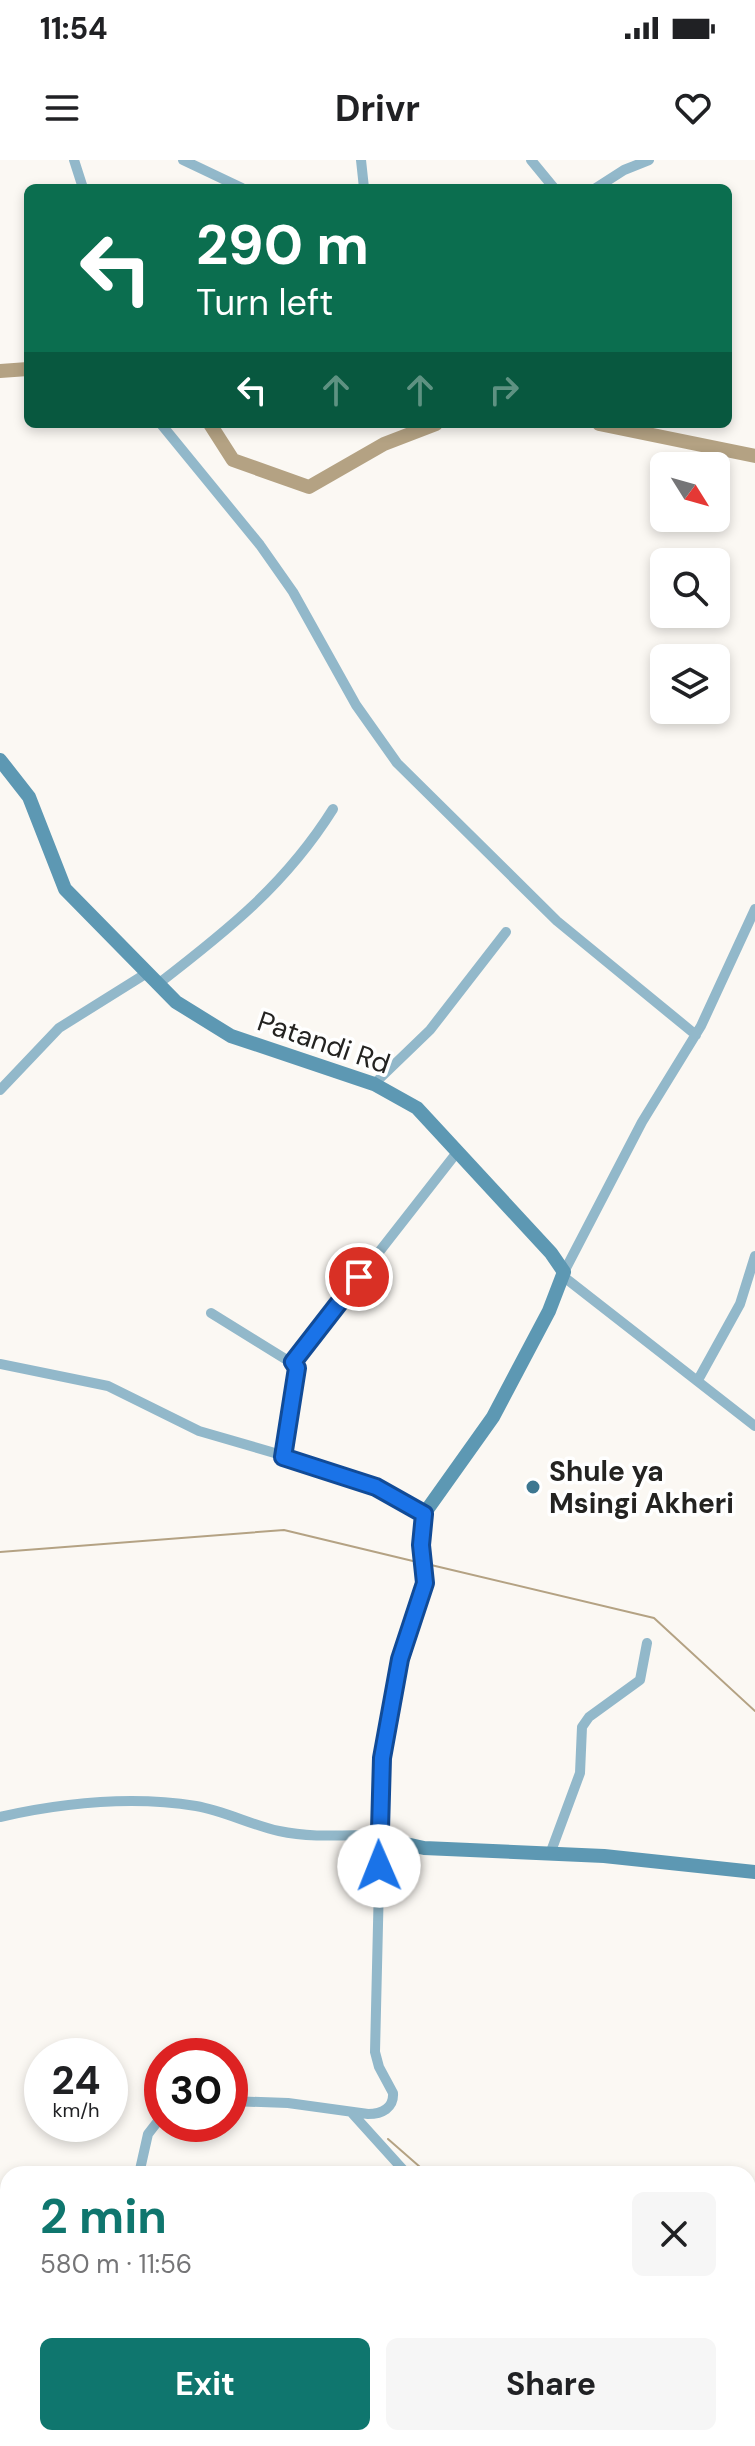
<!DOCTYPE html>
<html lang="en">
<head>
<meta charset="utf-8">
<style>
  body { margin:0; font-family:"DM Sans",sans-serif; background:#f6f6f6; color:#202124; height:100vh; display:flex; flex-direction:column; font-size:30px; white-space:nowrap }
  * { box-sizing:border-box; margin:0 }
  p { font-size:26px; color:#757577 }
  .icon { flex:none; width:44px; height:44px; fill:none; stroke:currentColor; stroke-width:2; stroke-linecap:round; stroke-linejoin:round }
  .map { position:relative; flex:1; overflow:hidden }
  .panel { position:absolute; left:0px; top:2006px; width:756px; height:280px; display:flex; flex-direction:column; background:#fff; border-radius:24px 24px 0 0; box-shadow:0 4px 12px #0003 }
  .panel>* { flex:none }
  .hud { position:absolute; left:24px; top:24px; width:708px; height:244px; border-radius:12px; box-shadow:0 4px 12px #0003; background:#0b6e4f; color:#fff; overflow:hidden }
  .needle { width:52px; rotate:127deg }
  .tools { position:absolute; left:650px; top:292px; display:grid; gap:16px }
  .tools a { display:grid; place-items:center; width:80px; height:80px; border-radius:12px; background:#fff; box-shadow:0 4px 12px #0003; font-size:40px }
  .speed { position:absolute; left:24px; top:1878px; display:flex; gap:16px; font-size:40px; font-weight:700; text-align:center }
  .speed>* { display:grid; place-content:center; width:104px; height:104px; border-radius:50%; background:#fff; box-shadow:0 4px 12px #0003; line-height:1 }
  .speed small { font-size:20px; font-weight:400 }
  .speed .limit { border:12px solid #d22; background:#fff; color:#111 }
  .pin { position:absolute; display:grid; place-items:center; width:68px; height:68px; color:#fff; margin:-34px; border:4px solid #fff; border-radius:50%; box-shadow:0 2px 8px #0007 }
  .me { position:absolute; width:88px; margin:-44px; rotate:359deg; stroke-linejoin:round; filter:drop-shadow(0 0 6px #0008) }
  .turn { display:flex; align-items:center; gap:28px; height:168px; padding:0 40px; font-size:36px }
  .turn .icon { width:104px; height:104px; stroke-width:2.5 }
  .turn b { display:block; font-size:56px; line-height:68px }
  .lanes { display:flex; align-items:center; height:76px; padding:0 40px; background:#0003; justify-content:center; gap:40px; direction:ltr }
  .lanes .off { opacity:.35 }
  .round { display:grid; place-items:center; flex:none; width:84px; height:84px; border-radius:12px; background:#f6f6f6 }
  .summary { display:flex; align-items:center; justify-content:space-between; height:136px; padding:0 40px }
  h1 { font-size:48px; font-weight:700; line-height:60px; color:#0f766e }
  .button { display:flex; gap:16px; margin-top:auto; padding:16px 40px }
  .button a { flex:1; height:92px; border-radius:12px; background:#0f766e; color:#fff; font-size:32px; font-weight:700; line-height:92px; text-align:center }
  .button a+a { background:#f6f6f6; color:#202124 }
  .status { display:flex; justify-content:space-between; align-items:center; height:56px; padding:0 40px; background:#fff; direction:ltr }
  .status svg { height:22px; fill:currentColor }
  header { display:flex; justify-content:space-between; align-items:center; height:104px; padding:0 40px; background:#fff; font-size:36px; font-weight:700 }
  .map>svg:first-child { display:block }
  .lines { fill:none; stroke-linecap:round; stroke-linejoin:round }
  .stream { stroke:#b4a283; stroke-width:2 }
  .river { stroke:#b4a283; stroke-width:14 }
  .street { stroke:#92b8ca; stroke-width:10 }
  .secondary { stroke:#5d98b3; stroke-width:14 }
  .route-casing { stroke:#114b97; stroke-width:20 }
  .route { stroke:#1a73e8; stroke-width:14 }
  .poi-dot { fill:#3d7790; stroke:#fff; stroke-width:3 }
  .labels { text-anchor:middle; stroke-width:7; stroke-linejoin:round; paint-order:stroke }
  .street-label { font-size:28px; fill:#242321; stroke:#fff }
  .poi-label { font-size:28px; font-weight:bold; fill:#242321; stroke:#fff; text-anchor:start }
</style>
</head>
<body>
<div class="status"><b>11:54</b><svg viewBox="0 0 49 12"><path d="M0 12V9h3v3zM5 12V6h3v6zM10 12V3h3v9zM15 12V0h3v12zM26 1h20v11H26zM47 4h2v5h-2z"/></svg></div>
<header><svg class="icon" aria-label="menu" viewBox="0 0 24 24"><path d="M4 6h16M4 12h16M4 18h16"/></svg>Drivr<svg class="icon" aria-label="heart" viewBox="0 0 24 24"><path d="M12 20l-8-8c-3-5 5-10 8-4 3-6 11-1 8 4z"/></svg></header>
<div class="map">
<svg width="755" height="2286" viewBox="0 0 755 2286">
  <rect width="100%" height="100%" fill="#fbf8f3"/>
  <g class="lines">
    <path class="stream" d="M0,1392l284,-22 133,32
      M431,1405l223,53 101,93
      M388,1979l40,35"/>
    <path class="river" d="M0,211l28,-2
      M210,264l23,36 76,27 75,-43 52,-20
      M599,264l156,32"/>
    <path class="street" d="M74,0l9,28
      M183,0l59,28
      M361,0l3,28
      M531,0l23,28
      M596,28l28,-18 25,-10
      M161,264l99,121 33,47 63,113 41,58 160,158 139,114
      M158,824c70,-54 128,-100 175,-175
      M374,924l56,-54 76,-98
      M0,930l59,-62 88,-55
      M564,1112l78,-150 59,-96 54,-117
      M564,1117l191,149
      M211,1153l84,52 -12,92
      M293,1202l165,-211
      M0,1204l108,22 91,45 141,41 36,15 48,27
      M698,1220l42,-76 15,-48
      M0,1657c62,-14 133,-21 196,-11 29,5 55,19 83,25 32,7 66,4 99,4
      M550,1694l30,-81 2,-46 7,-10 51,-37 7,-37
      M230,1941l58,2 80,11c14,0 26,-6 25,-21l-14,-26 -4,-15 5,-212
      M351,1952l56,62
      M139,2014l9,-40 14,-18
      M55,2286l3,-8
      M442,2286l6,-8"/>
    <path class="secondary" d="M0,600l29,37 36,92 111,113 55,34 143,48 43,24 134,145 13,19 -15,39 -56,106 -69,97 -3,31 4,38 -34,116 -12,85v54l45,10 180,8 151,16"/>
  </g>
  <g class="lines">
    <defs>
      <path id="route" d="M359,1117l-66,85 4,6 -14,89 93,30 48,27 -3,31 4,38 -25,76 -18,99 -3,108"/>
    </defs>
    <use href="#route" class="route-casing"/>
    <use href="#route" class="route"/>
  </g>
  <circle class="poi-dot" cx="533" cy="1327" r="8"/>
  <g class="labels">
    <g class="street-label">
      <text transform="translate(324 882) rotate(19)" y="10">Patandi Rd</text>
    </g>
    <g class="poi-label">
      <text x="549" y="1321">Shule ya<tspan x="549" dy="32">Msingi Akheri</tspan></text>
    </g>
  </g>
</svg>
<div class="tools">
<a><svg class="needle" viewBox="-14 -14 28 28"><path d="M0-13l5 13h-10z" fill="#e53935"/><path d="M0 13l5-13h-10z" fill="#757577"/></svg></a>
<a><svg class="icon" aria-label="search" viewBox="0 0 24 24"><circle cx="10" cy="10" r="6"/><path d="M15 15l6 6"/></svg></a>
<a><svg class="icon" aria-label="layers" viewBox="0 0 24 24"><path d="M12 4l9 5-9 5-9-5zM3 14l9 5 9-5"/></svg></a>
</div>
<div class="speed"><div>24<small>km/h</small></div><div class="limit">30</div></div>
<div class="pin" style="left:359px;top:1117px;background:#d93025"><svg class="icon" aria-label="arrive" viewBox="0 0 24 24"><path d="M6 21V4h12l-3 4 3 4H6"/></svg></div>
<svg class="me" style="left:379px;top:1706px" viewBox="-20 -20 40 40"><circle r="19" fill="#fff"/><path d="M0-13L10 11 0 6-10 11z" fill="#1a73e8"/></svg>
<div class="hud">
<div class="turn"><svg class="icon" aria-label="left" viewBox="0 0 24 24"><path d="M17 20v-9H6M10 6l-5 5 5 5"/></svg><div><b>290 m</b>Turn left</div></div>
<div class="lanes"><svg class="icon" aria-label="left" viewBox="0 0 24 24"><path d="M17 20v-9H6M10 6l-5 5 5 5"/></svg><svg class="icon off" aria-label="ahead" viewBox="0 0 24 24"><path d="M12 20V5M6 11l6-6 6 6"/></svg><svg class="icon off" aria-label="ahead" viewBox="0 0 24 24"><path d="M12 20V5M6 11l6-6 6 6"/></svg><svg class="icon off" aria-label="right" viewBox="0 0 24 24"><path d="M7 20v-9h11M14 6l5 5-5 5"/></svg></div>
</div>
<section class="panel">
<div class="summary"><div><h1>2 min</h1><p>580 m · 11:56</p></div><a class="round"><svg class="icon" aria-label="close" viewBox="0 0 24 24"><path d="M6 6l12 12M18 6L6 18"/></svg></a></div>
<div class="button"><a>Exit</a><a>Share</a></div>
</section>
</div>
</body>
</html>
